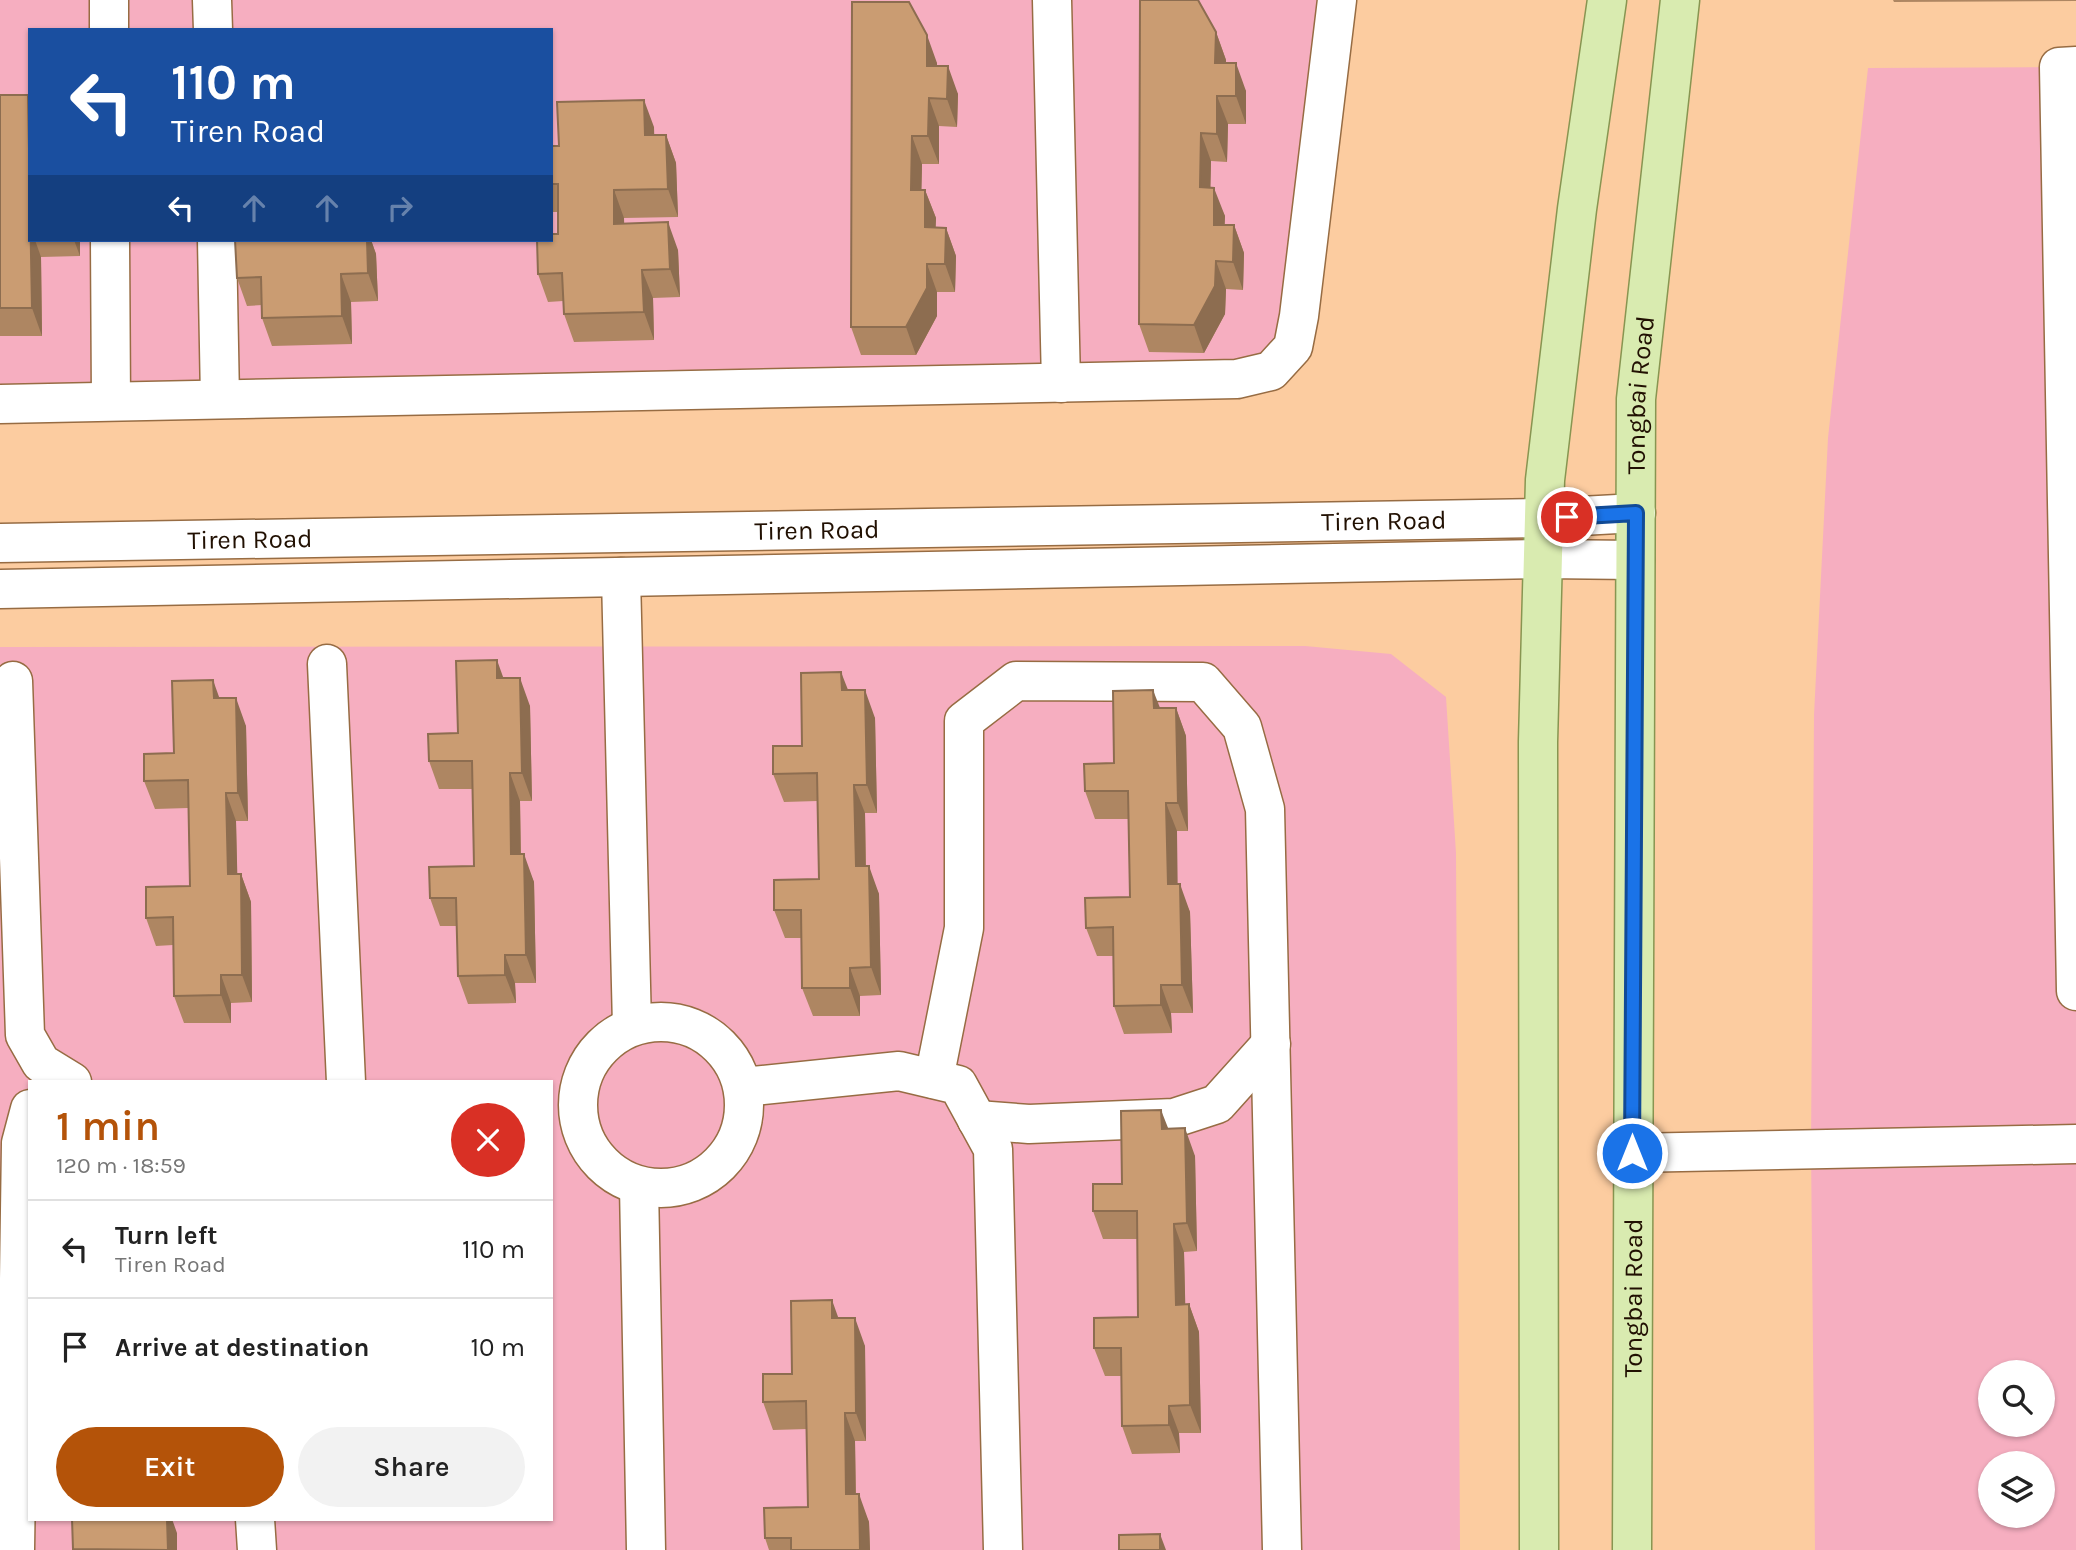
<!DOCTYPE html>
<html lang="en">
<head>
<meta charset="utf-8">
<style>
  body { margin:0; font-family:Karla,sans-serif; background:#f2f2f2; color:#222; height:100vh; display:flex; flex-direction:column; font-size:26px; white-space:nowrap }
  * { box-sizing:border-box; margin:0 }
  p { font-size:23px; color:#767676 }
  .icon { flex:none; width:38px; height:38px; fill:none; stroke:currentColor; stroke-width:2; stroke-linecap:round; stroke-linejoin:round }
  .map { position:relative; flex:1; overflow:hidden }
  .details { position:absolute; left:28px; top:1080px; width:525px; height:441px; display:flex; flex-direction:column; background:#fff; border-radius:0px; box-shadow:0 2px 5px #0004 }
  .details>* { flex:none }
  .guide { position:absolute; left:28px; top:28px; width:525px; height:214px; border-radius:0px; box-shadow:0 2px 5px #0004; background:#1a4fa0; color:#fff; overflow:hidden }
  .fabs { position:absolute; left:1978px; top:1360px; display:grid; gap:14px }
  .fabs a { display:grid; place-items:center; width:77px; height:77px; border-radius:50%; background:#fff; box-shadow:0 2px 5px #0004; font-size:35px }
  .pin { position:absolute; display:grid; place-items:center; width:60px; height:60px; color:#fff; margin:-30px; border:4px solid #fff; border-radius:50%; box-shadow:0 2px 7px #0007 }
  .me { position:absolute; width:77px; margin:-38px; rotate:0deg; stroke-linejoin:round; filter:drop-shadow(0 0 5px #0008) }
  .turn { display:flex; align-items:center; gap:24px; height:147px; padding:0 28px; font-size:32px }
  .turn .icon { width:91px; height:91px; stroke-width:2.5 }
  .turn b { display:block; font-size:49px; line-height:60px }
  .lanes { display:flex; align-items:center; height:66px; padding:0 28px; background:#0003; justify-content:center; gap:35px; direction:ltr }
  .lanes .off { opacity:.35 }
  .round { display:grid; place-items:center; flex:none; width:74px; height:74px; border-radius:37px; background:#f2f2f2 }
  .headline { display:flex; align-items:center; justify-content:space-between; height:119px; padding:0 28px }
  h1 { font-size:42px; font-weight:600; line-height:52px; color:#b45309 }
  .button { display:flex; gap:14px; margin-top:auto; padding:14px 28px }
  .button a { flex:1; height:80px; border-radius:42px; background:#b45309; color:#fff; font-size:28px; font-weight:600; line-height:80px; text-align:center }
  .button a+a { background:#f2f2f2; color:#222 }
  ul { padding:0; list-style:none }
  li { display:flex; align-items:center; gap:21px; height:98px; padding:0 28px; border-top:2px solid #e0e0e0 }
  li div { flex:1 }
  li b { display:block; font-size:26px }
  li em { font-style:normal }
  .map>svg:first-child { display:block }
  .green { fill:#f6aec0; fill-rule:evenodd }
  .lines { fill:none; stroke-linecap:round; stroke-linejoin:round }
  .minor-casing { stroke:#976c43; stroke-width:41 }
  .major-casing { stroke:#889551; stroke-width:41 }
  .minor { stroke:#fff; stroke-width:38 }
  .major { stroke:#d9ebb0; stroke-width:38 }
  .wall { fill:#ae8662 }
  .shaded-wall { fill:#8d6d50 }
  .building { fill:#ca9c72; stroke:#8d6d50; stroke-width:2 }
  .route-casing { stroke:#114b97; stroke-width:18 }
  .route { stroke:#1a73e8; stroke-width:12 }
  .labels { text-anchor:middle; stroke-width:5; stroke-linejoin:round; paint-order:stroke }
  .street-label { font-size:26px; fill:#211002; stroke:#fbf6f2 }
</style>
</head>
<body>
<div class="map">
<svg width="2076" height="1550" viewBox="0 0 2076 1550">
  <rect width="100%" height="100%" fill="#fccca0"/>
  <path class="green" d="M0,0h1337l-66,371 -1271,33zM30,30h521v210h-521z
    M2059,67l17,917v566h-261l-4,-401 3,-434 14,-277 40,-370zM1990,1372h52v52h-52zM1990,1463h52v53h-52z
    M1305,646l86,8 55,43 10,156 4,697h-1460v-903zM30,1082h521v437h-521z"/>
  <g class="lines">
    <defs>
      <g id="minor">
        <path d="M109,0v30"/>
        <path d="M212,0l1,30"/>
        <path d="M1052,0l9,383"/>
        <path d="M2076,66l-17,1 17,924"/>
        <path d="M110,240l1,161"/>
        <path d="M217,240l3,159"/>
        <path d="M0,404l1237,-25 34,-8 22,-24 6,-31 38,-316"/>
        <path id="s1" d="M0,543l1544,-25 92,-5"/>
        <path d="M621,577l11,449"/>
        <path d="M0,589l1543,-30 92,1"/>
        <path d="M327,664l19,418"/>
        <path d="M13,681l12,354 16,28 31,19"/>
        <circle cx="661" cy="1105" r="83"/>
        <path d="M934,1079l30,-151v-207l52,-40 187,1 39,45 23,82 17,741"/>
        <path d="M743,1087l156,-16 59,14 35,64 10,401"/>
        <path d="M977,1120l52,4 145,-6 43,-14 54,-60"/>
        <path d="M1632,1153l444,-9"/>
        <path d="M639,1186l7,364"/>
        <path d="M255,1519l2,31"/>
        <path d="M15,1550l6,-407 9,-34"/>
      </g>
      <g id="major">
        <path d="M1539,1550l-1,-808 7,-262 32,-271 30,-209"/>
        <path id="s2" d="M1632,1550l4,-1151 44,-399"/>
      </g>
    </defs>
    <use href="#minor" class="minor-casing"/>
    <use href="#major" class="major-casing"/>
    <use href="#minor" class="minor"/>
    <use href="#major" class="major"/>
  </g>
  <path class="wall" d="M1893,0h183v1l-182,1z
    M852,2l85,61v3l21,28 -1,33 -18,-1v38h-17l-1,26h4l11,28 -1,9 11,1 10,28 -1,36h-18v24l-21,39h-55l-10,-28z
    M1216,32l10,28v3l20,28v33h-18l-1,38 -16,-1 -1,26 15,29 -1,9h10l10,28 -1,37 -17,-1 -1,25 -21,39 -55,-1 -10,-28z
    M0,95l30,145h50v16l-39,1 1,79h-42z
    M654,127v8h12l10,28 2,54 -54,1v6l54,26 2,47 -27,1 1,42 -80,2 -10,-28 -1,-13 -15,1 -10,-28 20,-40v-22h-7v-66h8z
    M235,240h136l5,14 2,47 -27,1 1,42 -80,2 -10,-28v-13l-15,1 -10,-28z
    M503,678l27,28 2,95h-12l1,53 13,28 2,101h-21l1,20 -48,1 -10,-28 -1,-50h-17l-10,-28 44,-32 -2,-77h-33l-10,-28 29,-28z
    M848,690l27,28 2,95h-12l1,53 13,28 2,101 -21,1v20h-47l-11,-28 -1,-50h-16l-11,-28 45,-31 -2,-78 -33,1 -11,-28 29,-28z
    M220,698l26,28 2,95h-12l1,53h4l10,28 1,100 -21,1v20h-47l-10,-27 -1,-51 -17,1 -10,-28 44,-32 -2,-78 -33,1 -11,-28 30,-28z
    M1160,708h16l10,28 2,95h-11v53l13,28 3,101h-22l1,20 -48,1 -10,-28 -1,-50h-16l-11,-28 44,-31 -2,-78h-33l-10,-28 29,-28z
    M1168,1129l27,27 2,95 -13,1 1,52h4l10,28 2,101h-22l1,20 -48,1 -10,-28 -1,-50h-16l-11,-28 44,-31 -1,-78h-34l-10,-28 29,-27z
    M838,1318l27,28 1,95h-11l1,53 13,28 1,28h-101l-4,-12 43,-31 -1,-78 -34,1 -10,-28 29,-28z"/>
  <path class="shaded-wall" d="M1216,32l10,28v31l-11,-28z
    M927,35l10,28v31l-10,-28z
    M1236,63l10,28v33l-10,-28z
    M948,66l10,28 -1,33 -10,-28z
    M28,95l2,5v79l-1,-3z
    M1217,96l11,28 -1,38 -10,-28z
    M929,98l10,28v38l-11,-28z
    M644,100l10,27 1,36 -10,-28z
    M1201,133l10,28 -1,54 -10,-28z
    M666,135l10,28 2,54 -10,-28z
    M912,136l10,28 -1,54 -10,-28z
    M1214,188l11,28 -1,36 -10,-27z
    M614,190l10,28 1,34 -11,-28z
    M925,190l11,28 -1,37 -10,-28z
    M668,222l10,28 2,47 -10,-28z
    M1234,225l10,28 -1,37 -10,-28z
    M946,228l10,28 -1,36 -10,-28z
    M31,240h4l6,17 1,79 -10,-28z
    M74,240h6v16z
    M367,240h4l5,14 2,47 -10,-28z
    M1216,261l10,28 -1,25 -21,39 -10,-28z
    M927,264l10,28v24l-21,39 -10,-28z
    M642,270l11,28 1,42 -10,-28z
    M341,274l10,28 1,42 -10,-28z
    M497,660l10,28 -10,-10z
    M841,672l11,28 -10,-10z
    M520,678l10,28 2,95 -10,-28z
    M213,680l10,28 -9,-10z
    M865,690l10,28 2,95 -10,-28z
    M1153,690l11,28 -10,-10z
    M236,698l10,28 2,95 -10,-28z
    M1176,708l10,28 2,95 -10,-28z
    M510,773l10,28 1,81 -10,-28z
    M854,785l11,28 1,81 -10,-28z
    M226,793l10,28 2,81 -10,-28z
    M1166,803l11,28 1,81 -10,-28z
    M524,854l10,28 2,101 -10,-28z
    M869,866l10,28 2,101 -10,-28z
    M241,874l10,28 1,100 -10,-27z
    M1180,884l10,28 3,101 -11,-28z
    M505,955l10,28 1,20 -11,-28z
    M850,968l10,28v20l-10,-28z
    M221,975l10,28v20l-10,-28z
    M1161,985l10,28 1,20 -11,-28z
    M1161,1110l11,28 -10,-9z
    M1185,1128l10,28 2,95 -10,-28z
    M1174,1224l10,28 2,81 -10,-28z
    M832,1300l10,28 -10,-10z
    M1189,1304l10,28 2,101 -11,-28z
    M855,1318l10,28 1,95 -10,-28z
    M1169,1406l10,27 1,20 -11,-28z
    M845,1413l10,28 1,81 -10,-28z
    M859,1494l10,28 1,28h-10z
    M167,1519h5l5,14v17h-9z
    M1160,1534l6,16h-6z"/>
  <path class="building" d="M1140,0h58l18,32 -1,31h21v33h-19v38l-16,-1 -1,54 14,1v37h20l-1,37 -17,-1 -1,25 -21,39 -55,-1z
    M852,2h57l18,33v31h21l-1,33 -18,-1 -1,38h-16l-1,54h14v37l21,1 -1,36h-18v24l-21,39h-55z
    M0,95h28l4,213h-32z
    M644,100l1,35h21l2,54 -54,1v34l54,-2 2,47 -28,1 2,42 -80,2 -2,-41 -24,1 -1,-34h14v-6h7v-50h-7v-38h8l-2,-44z
    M235,240h132l1,33 -27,1 1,42 -80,2 -1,-41 -24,1z
    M497,660v18h23l2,95h-12l1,81h13l2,101h-21v20l-47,1 -2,-78h-26l-1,-31 45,-1 -2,-105h-43l-1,-27 30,-1 -2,-72z
    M841,672l1,18h23l2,95h-13l2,81h13l2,101 -21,1v20h-48l-1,-78h-27v-30l45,-1 -2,-106 -44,1v-28h29l-1,-73z
    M213,680l1,18h22l2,95h-12l2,81h13l1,101h-21v20l-47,1 -1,-79 -27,1v-31l44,-1 -2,-106 -44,1v-27l30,-1 -2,-72z
    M1153,690l1,18h22l2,95h-12l2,81h12l2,101h-21v20l-47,1 -1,-79 -27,1 -1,-30 45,-1 -2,-106h-43l-1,-27 30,-1 -1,-72z
    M1161,1110l1,19 23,-1 2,95 -13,1 2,81 13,-1 1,101 -21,1v19l-47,1 -1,-78h-27v-30l44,-1 -1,-106h-44v-27h29l-1,-73z
    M832,1300v18h23l1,95h-11l1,81h13l1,56h-69v-12h-26l-1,-30 44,-1 -2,-106 -43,1v-28h29l-1,-73z
    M72,1519h95l1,31 -95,-1z
    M1160,1534v16h-41v-15z"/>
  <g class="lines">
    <defs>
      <path id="route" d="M1567,517l69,-4 -4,640"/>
    </defs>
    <use href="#route" class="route-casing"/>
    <use href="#route" class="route"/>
  </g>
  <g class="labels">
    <g class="street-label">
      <text dy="9" stroke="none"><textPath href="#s2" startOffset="1155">Tongbai Road</textPath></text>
      <text dy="9" stroke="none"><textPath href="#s1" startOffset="1384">Tiren Road</textPath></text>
      <text dy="9" stroke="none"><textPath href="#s1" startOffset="817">Tiren Road</textPath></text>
      <text dy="9" stroke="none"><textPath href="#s1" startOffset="250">Tiren Road</textPath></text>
      <text dy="9" stroke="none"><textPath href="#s2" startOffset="252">Tongbai Road</textPath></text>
    </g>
  </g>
</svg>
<div class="fabs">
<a><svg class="icon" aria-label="search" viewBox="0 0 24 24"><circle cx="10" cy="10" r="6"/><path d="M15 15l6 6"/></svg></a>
<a><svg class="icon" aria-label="layers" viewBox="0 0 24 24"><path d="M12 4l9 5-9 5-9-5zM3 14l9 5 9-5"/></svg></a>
</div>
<div class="pin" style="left:1567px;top:517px;background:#d93025"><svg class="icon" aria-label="arrive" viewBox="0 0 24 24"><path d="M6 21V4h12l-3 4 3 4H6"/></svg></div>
<svg class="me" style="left:1632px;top:1153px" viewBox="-20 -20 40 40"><circle r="17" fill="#1a73e8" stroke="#fff" stroke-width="3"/><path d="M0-11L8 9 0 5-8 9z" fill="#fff"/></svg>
<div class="guide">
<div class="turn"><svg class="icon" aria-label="left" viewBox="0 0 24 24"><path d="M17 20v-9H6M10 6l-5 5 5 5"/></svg><div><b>110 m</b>Tiren Road</div></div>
<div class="lanes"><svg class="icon" aria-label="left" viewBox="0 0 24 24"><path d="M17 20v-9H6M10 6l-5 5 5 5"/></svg><svg class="icon off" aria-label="ahead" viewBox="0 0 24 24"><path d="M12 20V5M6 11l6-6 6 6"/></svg><svg class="icon off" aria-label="ahead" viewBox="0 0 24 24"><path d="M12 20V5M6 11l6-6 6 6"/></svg><svg class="icon off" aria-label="right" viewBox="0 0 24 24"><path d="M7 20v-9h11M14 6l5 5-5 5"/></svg></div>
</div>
<section class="details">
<div class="headline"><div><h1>1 min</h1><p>120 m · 18:59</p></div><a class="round" style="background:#d93025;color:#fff"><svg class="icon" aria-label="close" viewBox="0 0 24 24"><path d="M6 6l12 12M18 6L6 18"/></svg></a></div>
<ul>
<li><svg class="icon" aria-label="left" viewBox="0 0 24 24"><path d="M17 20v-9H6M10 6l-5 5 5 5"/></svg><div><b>Turn left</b><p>Tiren Road</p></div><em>110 m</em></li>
<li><svg class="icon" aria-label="arrive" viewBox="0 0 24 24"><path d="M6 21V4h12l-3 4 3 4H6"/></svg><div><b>Arrive at destination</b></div><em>10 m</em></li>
</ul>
<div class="button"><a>Exit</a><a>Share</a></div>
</section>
</div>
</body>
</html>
